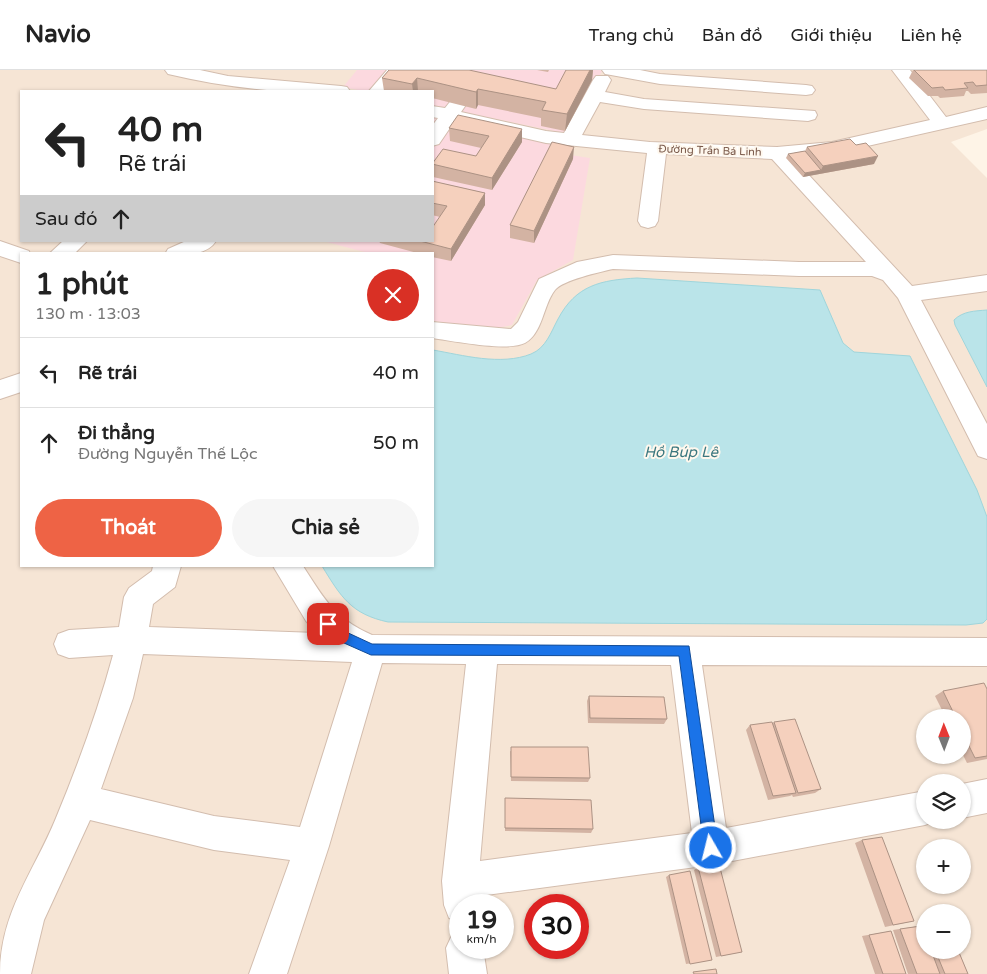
<!DOCTYPE html>
<html lang="vi">
<head>
<meta charset="utf-8">
<style>
  body { margin:0; font-family:"Varela Round",sans-serif; background:#f6f6f6; color:#222; height:100vh; display:flex; flex-direction:column; font-size:19px; white-space:nowrap }
  * { box-sizing:border-box; margin:0 }
  p { font-size:16px; color:#767676 }
  .icon { flex:none; width:28px; height:28px; fill:none; stroke:currentColor; stroke-width:2; stroke-linecap:round; stroke-linejoin:round }
  .map { position:relative; flex:1; overflow:hidden }
  .sheet { position:absolute; left:20px; top:182px; width:414px; height:315px; display:flex; flex-direction:column; background:#fff; border-radius:0px; box-shadow:0 1px 4px #0004 }
  .sheet>* { flex:none }
  .top-card { position:absolute; left:20px; top:20px; width:414px; height:152px; border-radius:0px; box-shadow:0 1px 4px #0004; background:#fff; color:#222; overflow:hidden }
  .needle { width:32px; rotate:359deg }
  .tools { position:absolute; left:916px; top:639px; display:grid; gap:10px }
  .tools a { display:grid; place-items:center; width:55px; height:55px; border-radius:50%; background:#fff; box-shadow:0 1px 4px #0004; font-size:25px }
  .speed { position:absolute; left:449px; top:824px; display:flex; gap:10px; font-size:25px; font-weight:700; text-align:center }
  .speed>* { display:grid; place-content:center; width:65px; height:65px; border-radius:50%; background:#fff; box-shadow:0 1px 4px #0004; line-height:1 }
  .speed small { font-size:12px; font-weight:400 }
  .speed .limit { border:8px solid #d22; background:#fff; color:#111 }
  .pin { position:absolute; display:grid; place-items:center; width:42px; height:42px; color:#fff; margin:-21px; border-radius:10px; box-shadow:0 2px 8px #0006 }
  .me { position:absolute; width:55px; margin:-28px; rotate:352deg; stroke-linejoin:round; filter:drop-shadow(0 0 4px #0008) }
  .turn { display:flex; align-items:center; gap:18px; height:105px; padding:0 15px; font-size:22px }
  .turn .icon { width:65px; height:65px; stroke-width:2.5 }
  .turn b { display:block; font-size:35px; line-height:42px }
  .then { display:flex; align-items:center; height:48px; padding:0 15px; background:#0003; gap:10px; font-size:19px }
  .round { display:grid; place-items:center; flex:none; width:52px; height:52px; border-radius:26px; background:#f6f6f6 }
  .head { display:flex; align-items:center; justify-content:space-between; height:85px; padding:0 15px }
  h1 { font-size:30px; font-weight:800; line-height:38px }
  .action { display:flex; gap:10px; margin-top:auto; padding:10px 15px }
  .action a { flex:1; height:58px; border-radius:30px; background:#ee6345; color:#fff; font-size:20px; font-weight:800; line-height:58px; text-align:center }
  .action a+a { background:#f6f6f6; color:#222 }
  ul { padding:0; list-style:none }
  li { display:flex; align-items:center; gap:15px; height:70px; padding:0 15px; border-top:1px solid #e0e0e0 }
  li div { flex:1 }
  li b { display:block; font-size:19px }
  li em { font-style:normal }
  header { display:flex; align-items:center; gap:30px; box-sizing:border-box; height:70px; padding:0 25px; background:#fff; border-bottom:1px solid #e0e0e0 }
  header strong { font-size:24px }
  nav { display:flex; gap:28px; margin-inline-start:auto; font-size:18px }
  .map>svg:first-child { display:block }
  .residential { fill:#f6e5d5; fill-rule:evenodd }
  .medical { fill:#fcd9df }
  .water { fill:#bae4e9; stroke:#9fd5db }
  .lines { fill:none; stroke-linecap:round; stroke-linejoin:round }
  .minor-casing { stroke:#d3bdae; stroke-width:2 }
  .minor { fill:#fff; fill-rule:evenodd }
  .wall { fill:#d3b3a3 }
  .shaded-wall { fill:#ac9284 }
  .building { fill:#f5d0bd; stroke:#ac9284 }
  .route { fill:#1a73e8; stroke:#114b97 }
  .labels { text-anchor:middle; stroke-width:4; stroke-linejoin:round; paint-order:stroke }
  .far-street-label { font-size:11px; fill:#795849; stroke:#fff8ee }
  .water-label { font-size:15px; font-style:italic; fill:#3b777f; stroke:#fff8ee }
</style>
</head>
<body>
<header>
<strong>Navio</strong>
<nav><a>Trang chủ</a><a>Bản đồ</a><a>Giới thiệu</a><a>Liên hệ</a></nav>
</header>
<div class="map">
<svg width="987" height="904" viewBox="0 0 987 904">
  <rect width="100%" height="100%" fill="#fef4e7"/>
  <path class="residential" d="M0,0h987v59l-36,13 36,36v796h-987zM21,21h411v150h-411zM21,184h411v312h-411zM925,648h37v37h-37zM925,712h37v38h-37zM925,778h37v37h-37zM460,835h42v43h-42zM535,835h43v43h-43zM925,842h37v38h-37z"/>
  <path class="medical" d="M357,0h243l2,1 -33,63 -136,-28 -1,-15h-69l-20,-4z
    M433,46l119,25 -2,11 40,6 -17,102 -36,20 -25,45 -21,4 -58,-8 -1,-67h-60l-49,-13h109z"/>
  <path class="water" d="M637,208l183,12 23,53 11,9 56,4 67,134 10,27v102l-4,4 -17,2 -578,-3c-37,-8 -47,-25 -66,-56h110l1,-216c29,5 68,16 98,4 15,-6 20,-22 27,-35 18,-34 43,-39 79,-41z
    M987,240v77l-32,-62 -1,-5c9,-9 21,-9 33,-10z"/>
  <g class="lines">
    <defs>
      <path id="minor" d="M165,0h35l28,6 113,10 6,1 3,4c-61,4 -123,-3 -182,-17z
        M387,0h19l-19,21h-18z
        M602,0h38l20,4 146,11 6,1 3,4 -3,4 -6,1 -146,-11 -49,-9 -6,-1z
        M892,0h18l36,47 41,-10v12l-155,35 -40,3 120,129 75,-11v16l-66,9 66,124v35l-9,-3 -80,-158 -15,-18 -11,-4h-73l-186,-7c-13,3 -50,11 -58,21 -12,15 -12,43 -30,53 -17,9 -72,-2 -93,-5v-16l79,7 7,-7 21,-43 38,-17 36,-7 186,7h67l-94,-103 -106,-5 -8,67 -3,5 -7,2 -7,-2 -3,-5 9,-68 -101,-10 -92,-21 -15,22 -7,2v-20l6,-8 -6,-1v-11l13,2 8,-10h12l3,4 -7,10 85,19 18,2 29,-53 3,-4h12l3,4 -6,12 39,7 171,12 2,4 -2,4 -7,2 -164,-12 -44,-7 -18,33 68,7 127,5 55,-5 98,-22z
        M0,171l29,10 1,3h-9v9l-21,-7z
        M63,171h24l-13,13h-25z
        M186,171h30c-10,16 -34,13 -51,13l3,-5z
        M21,303v19l-21,7v-19z
        M153,496h28l-6,21 -22,17 -4,23 168,6 -11,-12 -33,-55h30c22,34 31,52 69,69l615,3v28l-285,-1 24,163 199,-37v29h12l-12,5 -214,40 -232,31 1,9h-20v17l-11,-4 -5,-13 -2,-24 24,-217 -84,-1 -53,183 -42,128h-38l41,-114 -76,-10 -124,-30 -46,100 -13,54h-31c0,-62 34,-102 56,-156 22,-53 42,-108 57,-163l-44,3 -11,-4 -4,-10 4,-10 11,-4 50,-3 5,-30 5,-9 23,-17zM143,584l209,8 -52,165 -86,-11 -113,-27 32,-91zM497,594l174,1 21,168 -212,28z
        M987,709v34l-25,5v-34z
        M460,862v16h23l4,26h-38l-3,-26 6,-13z"/>
    </defs>
    <use href="#minor" class="minor-casing"/>
    <use href="#minor" class="minor"/>
  </g>
  <path class="wall" d="M389,0l167,19 34,-19h3l-1,10 -27,51 -24,-5v-8l-63,-13 -2,4 -44,-11v-7h-48l-2,-13z
    M537,0h12l-1,2z
    M913,0h74v23l-16,1 -3,-3h-2l-2,5 -24,2 -2,-2h-10l-19,-18z
    M449,58l73,1v13l-30,48 -59,-13 -1,-13 44,-8 5,-8 -31,-7z
    M807,77l67,17 -71,13 -17,-19 2,-4 17,-3z
    M573,89l-39,84 -24,-5v-13z
    M432,111l53,12v12l-34,56 -19,-4v-3h-11l-41,-11 -1,-2h53l1,-13 7,-11 -8,-2z
    M987,619v70l-20,4 -5,-10v-35h-16l-11,-22 8,-5z
    M589,626l78,23 -3,5 -76,-1 -1,-22z
    M774,652l47,67 -6,4 -22,4 -1,-2 -2,1 -22,4 -22,-70 4,-5 22,-1z
    M510,681l80,27 -2,4 -77,-1z
    M505,728l88,31 -2,4 -86,-2z
    M862,770l52,81 -29,6 -30,-84z
    M698,797l44,85 -26,5 -22,-87z
    M669,805l43,85 -26,4 -20,-87z
    M925,855v25h33l10,24h-60l-15,-44z
    M891,861l15,43h-31l-13,-38z"/>
  <path class="shaded-wall" d="M590,0h3l-1,10 -27,51 2,-17z
    M417,8l1,13h-5l-1,-7z
    M478,19v16l-2,4v-17z
    M522,59v13l-30,48v-12z
    M574,77l-1,12 -39,84v-12z
    M878,86l-4,8 -71,13 2,-4 16,-3 2,-4z
    M485,123v12l-34,56v-12z"/>
  <path class="building" d="M389,0h80l87,19 10,-19h24l-23,44 -25,-4 4,-8 -68,-13 -2,3 -59,-14 -5,6 -30,-6z
    M914,0h73v15l-11,1 -3,-4 -9,1 4,5 -23,2 -2,-3 -11,1z
    M458,45l64,14 -30,49 -60,-14 11,-15 33,7 13,-20 -40,-8z
    M850,69l6,6 10,-2 12,13 -55,10 -16,-19z
    M552,72l22,5 -40,84 -24,-6z
    M805,81l16,19 -16,3 -17,-19z
    M432,111l53,12 -34,56 -31,-8h12v-13l15,-22 -15,-3z
    M984,613l3,6v67l-12,2 -13,-26v-14h-6l-13,-27z
    M589,626l75,1 3,22 -77,-1z
    M795,649l26,70 -23,4 -24,-71z
    M772,652l24,71 -23,3 -23,-71z
    M511,677h77l2,31 -79,-1z
    M505,728l86,2 2,29 -88,-1z
    M882,767l32,84 -21,4 -31,-85z
    M719,794l23,88 -21,4 -23,-89z
    M690,801l22,89 -22,4 -21,-89z
    M921,856l4,9v15h6l9,24h-23l-17,-45z
    M891,861l15,43h-23l-14,-39z
    M935,880h23l10,24h-23z
    M716,899l1,5h-23l-1,-2z"/>
  <path class="route" d="M328,548l16,13 28,13 317,2 29,202 -2,5 -5,2 -5,-2 -2,-5 -25,-192 -308,-1 -36,-16 -13,-15z"/>
  <g class="labels">
    <g class="far-street-label">
      <text transform="translate(710 80) rotate(2)" y="4">Đường Trần Bá Linh</text>
    </g>
    <g class="water-label">
      <text x="681" y="387">Hồ Búp Lê</text>
    </g>
  </g>
</svg>
<div class="tools">
<a><svg class="needle" viewBox="-14 -14 28 28"><path d="M0-13l5 13h-10z" fill="#e53935"/><path d="M0 13l5-13h-10z" fill="#767676"/></svg></a>
<a><svg class="icon" aria-label="layers" viewBox="0 0 24 24"><path d="M12 4l9 5-9 5-9-5zM3 14l9 5 9-5"/></svg></a>
<a>+</a>
<a>−</a>
</div>
<div class="speed"><div>19<small>km/h</small></div><div class="limit">30</div></div>
<div class="pin" style="left:328px;top:554px;background:#d93025"><svg class="icon" aria-label="arrive" viewBox="0 0 24 24"><path d="M6 21V4h12l-3 4 3 4H6"/></svg></div>
<svg class="me" style="left:711px;top:778px" viewBox="-20 -20 40 40"><circle r="17" fill="#1a73e8" stroke="#fff" stroke-width="3"/><path d="M0-11L8 9 0 5-8 9z" fill="#fff"/></svg>
<div class="top-card">
<div class="turn"><svg class="icon" aria-label="left" viewBox="0 0 24 24"><path d="M17 20v-9H6M10 6l-5 5 5 5"/></svg><div><b>40 m</b>Rẽ trái</div></div>
<div class="then">Sau đó<svg class="icon" aria-label="ahead" viewBox="0 0 24 24"><path d="M12 20V5M6 11l6-6 6 6"/></svg></div>
</div>
<section class="sheet">
<div class="head"><div><h1>1 phút</h1><p>130 m · 13:03</p></div><a class="round" style="background:#d93025;color:#fff"><svg class="icon" aria-label="close" viewBox="0 0 24 24"><path d="M6 6l12 12M18 6L6 18"/></svg></a></div>
<ul>
<li><svg class="icon" aria-label="left" viewBox="0 0 24 24"><path d="M17 20v-9H6M10 6l-5 5 5 5"/></svg><div><b>Rẽ trái</b></div><em>40 m</em></li>
<li><svg class="icon" aria-label="ahead" viewBox="0 0 24 24"><path d="M12 20V5M6 11l6-6 6 6"/></svg><div><b>Đi thẳng</b><p>Đường Nguyễn Thế Lộc</p></div><em>50 m</em></li>
</ul>
<div class="action"><a>Thoát</a><a>Chia sẻ</a></div>
</section>
</div>
</body>
</html>
